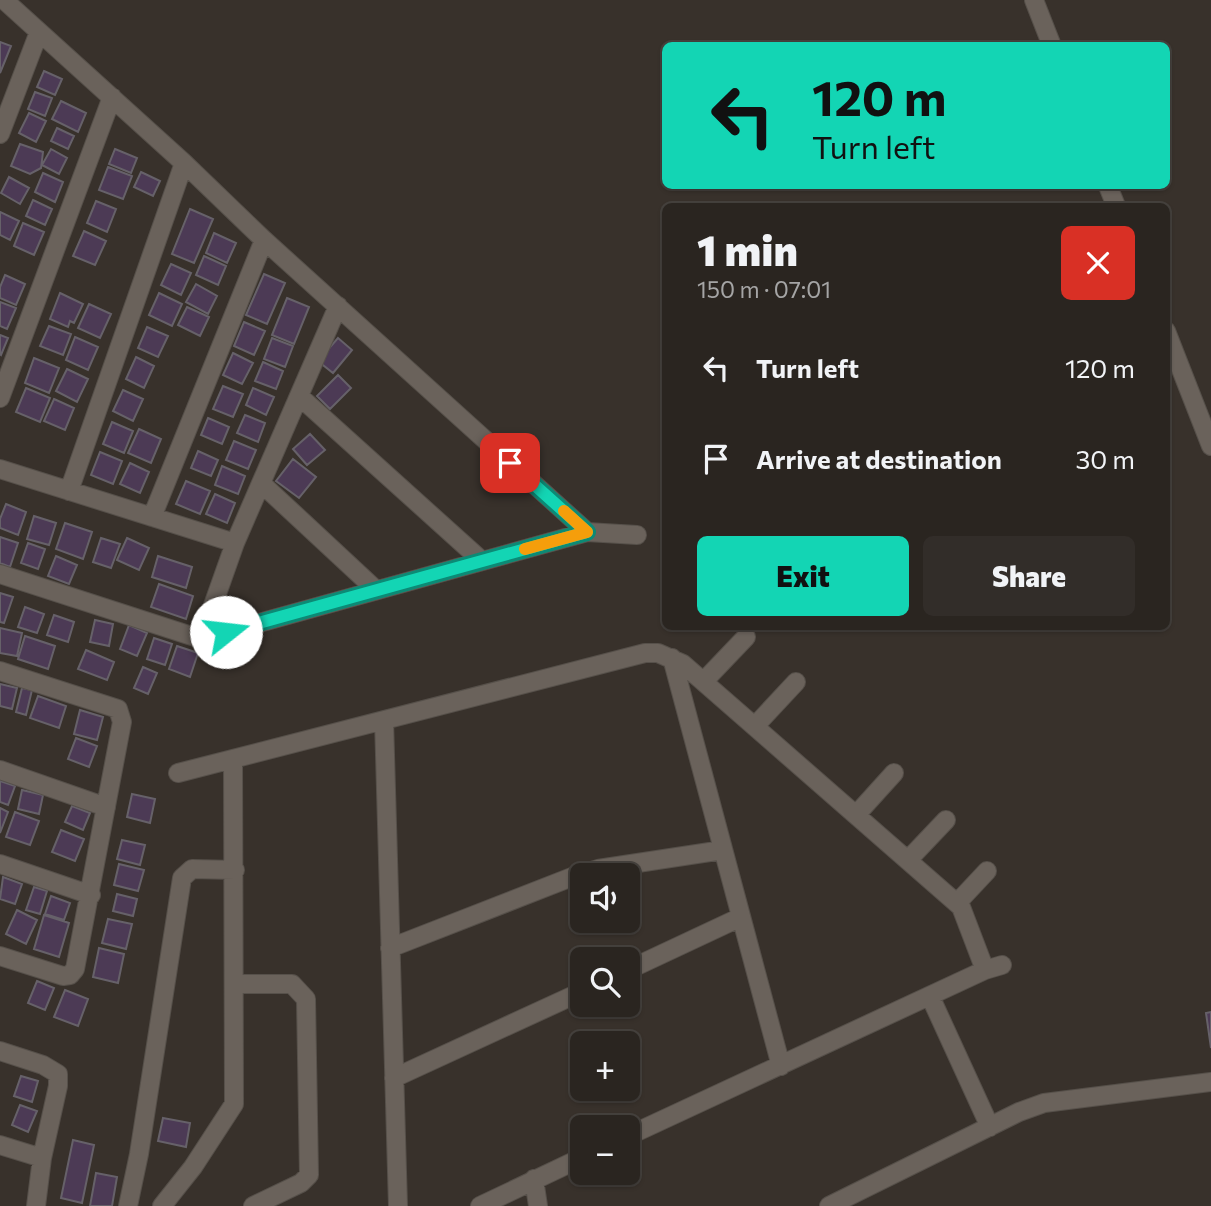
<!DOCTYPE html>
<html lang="en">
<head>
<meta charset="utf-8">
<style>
  body { margin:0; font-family:Commissioner,sans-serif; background:#322d29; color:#f1f3f6; height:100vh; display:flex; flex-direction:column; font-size:26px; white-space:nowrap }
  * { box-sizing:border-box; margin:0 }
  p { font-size:23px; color:#a5a5a5 }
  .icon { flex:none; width:38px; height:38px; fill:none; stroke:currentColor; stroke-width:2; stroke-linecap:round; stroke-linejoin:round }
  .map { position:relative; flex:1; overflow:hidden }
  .details { position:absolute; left:662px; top:203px; width:508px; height:427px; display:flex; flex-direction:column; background:#2a2520; border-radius:10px; box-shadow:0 2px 5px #0004,0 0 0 2px #46423e }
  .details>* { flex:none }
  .top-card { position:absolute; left:662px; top:42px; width:508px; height:147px; border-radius:10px; box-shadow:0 2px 5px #0004,0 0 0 2px #46423e; background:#13d5b4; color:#111; overflow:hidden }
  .buttons { position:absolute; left:570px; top:863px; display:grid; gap:14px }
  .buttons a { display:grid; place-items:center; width:70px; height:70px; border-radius:10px; background:#2a2520; box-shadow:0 2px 5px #0004,0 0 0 2px #46423e; font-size:35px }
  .pin { position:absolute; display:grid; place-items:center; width:60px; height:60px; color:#fff; margin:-30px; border-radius:14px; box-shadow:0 4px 10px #0006 }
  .me { position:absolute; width:77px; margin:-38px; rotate:74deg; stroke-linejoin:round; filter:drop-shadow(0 0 5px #0008) }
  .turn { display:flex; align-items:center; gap:24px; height:147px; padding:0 35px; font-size:32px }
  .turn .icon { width:91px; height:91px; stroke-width:2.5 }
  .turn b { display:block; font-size:49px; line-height:60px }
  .round { display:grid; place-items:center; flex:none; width:74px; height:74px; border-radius:10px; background:#322d29 }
  .overview { display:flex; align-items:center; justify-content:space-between; height:119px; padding:0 35px }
  h1 { font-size:42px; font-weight:800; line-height:52px }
  .button { display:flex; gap:14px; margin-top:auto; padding:14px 35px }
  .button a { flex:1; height:80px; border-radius:10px; background:#13d5b4; color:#111; font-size:28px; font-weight:800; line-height:80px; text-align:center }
  .button a+a { background:#322d29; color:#f1f3f6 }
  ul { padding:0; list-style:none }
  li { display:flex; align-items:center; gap:21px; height:91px; padding:0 35px }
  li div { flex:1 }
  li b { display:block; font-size:26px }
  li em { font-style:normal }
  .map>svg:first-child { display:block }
  .building { fill:#4c3a55; stroke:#666169; stroke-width:2 }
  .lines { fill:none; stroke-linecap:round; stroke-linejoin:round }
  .minor-casing { stroke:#56504a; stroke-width:20 }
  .tertiary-casing { stroke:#56504a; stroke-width:20 }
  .minor { stroke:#6a625b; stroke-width:18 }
  .tertiary { stroke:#6a625b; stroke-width:18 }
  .route-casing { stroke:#0c8a75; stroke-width:18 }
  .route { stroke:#13d5b4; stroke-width:12 }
  .slow { stroke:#f59e0b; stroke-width:12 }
</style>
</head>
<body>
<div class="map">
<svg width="1211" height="1206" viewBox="0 0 1211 1206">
  <rect width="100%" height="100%" fill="#38312b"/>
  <path class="building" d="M0,42l11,4 -11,27z
    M44,71l18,8 -7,16 -18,-8z
    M35,92l17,6 -7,18 -17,-7z
    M61,101l25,12 -8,19 -26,-13z
    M29,113l17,8 -10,21 -17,-9z
    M57,128l17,8 -6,13 -17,-8z
    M20,144l23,8 -2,16 -11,6 -19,-8z
    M51,149l16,9 -8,16 -17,-9z
    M115,149l22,9 -6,15 -22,-9z
    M108,167l24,9 -9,23 -24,-9z
    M141,172l19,9 -7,15 -19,-9z
    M43,173l20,9 -8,20 -20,-10z
    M9,177l20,11 -9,16 -19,-11z
    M33,200l19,9 -7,16 -19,-9z
    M96,201l20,8 -9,23 -20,-9z
    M190,209l23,10 -19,44 -22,-9z
    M0,212l19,9 -9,19 -10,-5z
    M23,223l21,9 -10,23 -20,-9z
    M84,231l22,10 -11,24 -22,-9z
    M214,233l22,10 -9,20 -21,-10z
    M204,256l22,10 -8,19 -22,-10z
    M171,264l20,9 -10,22 -20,-10z
    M264,274l21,9 -18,41 -21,-9z
    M5,275l20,9 -9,21 -16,-7v-11z
    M196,284l21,12 -9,18 -22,-12z
    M60,293l23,11 -9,19 -4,-2 -2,6 -18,-8z
    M159,293l23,11 -10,22 -23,-11z
    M287,298l22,9 -15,37 -22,-9z
    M0,302l16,6 -9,21 -7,-3z
    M89,304l22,10 -11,24 -22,-10z
    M187,307l22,10 -9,19 -22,-11z
    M244,322l21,9 -11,24 -20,-9z
    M49,326l22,8 -8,21 -23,-9z
    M147,327l21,9 -10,21 -20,-9z
    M0,335l8,3 -7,17 -1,-1z
    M75,337l23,10 -10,23 -22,-10z
    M272,338l21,8 -8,21 -21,-8z
    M338,338l14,12 -19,23 -15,-12z
    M233,353l20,10 -11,21 -19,-9z
    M136,357l18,9 -10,22 -18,-9z
    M34,358l25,10 -10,25 -24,-10z
    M263,362l20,9 -7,18 -21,-8z
    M67,369l21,10 -11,23 -21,-11z
    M338,375l13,13 -21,21 -13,-13z
    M223,386l20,8 -10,23 -20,-8z
    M26,388l24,10 -10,24 -24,-10z
    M253,388l21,9 -8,18 -20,-10z
    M123,390l20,9 -10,22 -20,-10z
    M54,399l20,9 -9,22 -21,-9z
    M245,415l20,8 -7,19 -21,-9z
    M208,418l21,9 -7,17 -21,-9z
    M112,422l21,9 -9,22 -21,-9z
    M139,429l22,10 -10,24 -23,-10z
    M310,434l15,16 -18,15 -14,-16z
    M234,441l22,9 -8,19 -22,-9z
    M198,451l20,9 -7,16 -20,-8z
    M100,452l22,9 -9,23 -22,-9z
    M293,459l23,18 -17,21 -23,-17z
    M130,463l19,9 -9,21 -20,-9z
    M222,466l23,10 -7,18 -23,-9z
    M186,481l24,10 -10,23 -24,-10z
    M215,494l20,9 -8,20 -21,-9z
    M6,504l20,8 -8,23 -18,-7v-9z
    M34,516l22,7 -7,22 -22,-6z
    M65,523l27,9 -9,27 -27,-10z
    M0,537l18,6 -8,24 -10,-4z
    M101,538l19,6 -9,24 -18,-6z
    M127,538l22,10 -10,22 -22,-10z
    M28,543l17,6 -7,20 -17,-6z
    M56,556l21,9 -8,19 -21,-8z
    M158,556l34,11 -6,21 -34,-11z
    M159,584l34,12 -7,23 -35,-12z
    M0,593l13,4 -9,26 -4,-1z
    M25,607l19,7 -7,19 -19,-6z
    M54,615l20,7 -6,20 -21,-7z
    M95,620l18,4 -4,22 -19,-4z
    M129,625l18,8 -10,23 -17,-7z
    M0,628l22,5 -5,23 -17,-3z
    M25,636l30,10 -7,23 -30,-10z
    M154,638l18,6 -7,21 -18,-6z
    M177,646l21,7 -8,24 -21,-8z
    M86,650l28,12 -7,18 -29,-11z
    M143,667l14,6 -9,21 -14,-6z
    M0,684l17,4 -5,21 -12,-3z
    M22,688l10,2 -6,25 -10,-3z
    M38,696l28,10 -7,22 -29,-10z
    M80,710l23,7 -6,23 -23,-6z
    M76,738l21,8 -8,21 -21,-8z
    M0,781l15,5 -7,19 -8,-3z
    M22,790l21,5 -4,19 -21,-5z
    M132,794l23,5 -5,24 -23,-6z
    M72,806l18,7 -7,17 -18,-8z
    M0,808l8,4 -8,21z
    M15,812l24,9 -9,24 -24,-8z
    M61,830l23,9 -9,22 -23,-9z
    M122,840l23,5 -5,20 -23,-6z
    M119,864l25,6 -6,21 -24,-6z
    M3,877l19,7 -7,20 -15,-5z
    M34,887l13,4 -7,23 -14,-4z
    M117,894l20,5 -4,17 -20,-5z
    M51,896l19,7 -6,17 -19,-6z
    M17,910l20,10 -11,24 -20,-10z
    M44,915l25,8 -10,34 -25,-8z
    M108,919l24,5 -6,25 -24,-6z
    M99,948l25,6 -6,29 -25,-6z
    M37,981l17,7 -9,22 -17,-7z
    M65,990l23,9 -10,27 -24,-9z
    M1211,1012v36l-5,-35z
    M21,1076l17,5 -6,21 -18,-6z
    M20,1105l17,6 -9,21 -16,-7z
    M163,1118l27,5 -4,24 -28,-6z
    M73,1140l21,5 -12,58 -21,-5z
    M96,1173l21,4 -5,29h-22z"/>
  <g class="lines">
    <defs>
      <path id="minor" d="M4,0l180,163 80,77 323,292
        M0,134l39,-102
        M299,396l183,165
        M0,398l112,-301
        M0,469l235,74
        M261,483l114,106
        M69,491l115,-328
        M152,517l112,-277
        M0,574l201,65 386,-107 50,3
        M201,639l34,-96 103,-237
        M672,658l109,408
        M0,671l118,38 4,13 -47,247 -5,6 -7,1 -63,-20
        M704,681l42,-44
        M384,720l14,486
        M755,726l41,-44
        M0,770l106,37
        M178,773l467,-120h13l25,11 278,243 24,63
        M856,815l38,-42
        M908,860l38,-40
        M0,864l91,31
        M957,903l30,-32
        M390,948l187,-73 21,-6 125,-19
        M628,970l113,-53
        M234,984h58l14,15 3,176 -8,8 -48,23
        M930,996l60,131
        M0,1051l43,14 15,9v12l-16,72 -6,48
        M394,1078l189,-87
        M628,1136l357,-166 17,-5
        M0,1145l42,13
        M534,1179l4,27
        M128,1206l11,-52 43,-276 10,-9 43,1
        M162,1206l31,-39 41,-63 -1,-345
        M480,1206l103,-49
        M829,1206l190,-94 25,-9 167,-21"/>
      <path id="tertiary" d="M1034,0l18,46
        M1108,186l8,20
        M1166,331l45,115"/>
    </defs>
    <use href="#minor" class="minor-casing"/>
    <use href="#tertiary" class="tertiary-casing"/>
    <use href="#minor" class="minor"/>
    <use href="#tertiary" class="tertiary"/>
  </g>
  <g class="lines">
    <defs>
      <path id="route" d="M226,632l361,-100 -77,-69"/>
    </defs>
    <use href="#route" class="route-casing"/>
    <use href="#route" class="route"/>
    <path class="slow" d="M525,549l62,-17 -23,-21"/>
  </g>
</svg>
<div class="buttons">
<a><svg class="icon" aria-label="sound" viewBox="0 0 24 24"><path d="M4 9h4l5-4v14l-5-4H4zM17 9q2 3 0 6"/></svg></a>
<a><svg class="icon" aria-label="search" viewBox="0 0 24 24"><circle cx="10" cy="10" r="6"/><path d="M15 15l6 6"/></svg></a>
<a>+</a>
<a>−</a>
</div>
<div class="pin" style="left:510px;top:463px;background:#d93025"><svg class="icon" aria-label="arrive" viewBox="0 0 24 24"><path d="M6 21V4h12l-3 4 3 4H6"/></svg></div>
<svg class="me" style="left:226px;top:632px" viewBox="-20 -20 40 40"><circle r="19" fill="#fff"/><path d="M0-13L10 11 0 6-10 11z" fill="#13d5b4"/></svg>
<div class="top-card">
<div class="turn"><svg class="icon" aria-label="left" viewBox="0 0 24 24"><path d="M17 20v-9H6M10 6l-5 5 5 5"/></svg><div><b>120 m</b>Turn left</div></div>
</div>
<section class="details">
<div class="overview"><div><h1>1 min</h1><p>150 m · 07:01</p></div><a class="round" style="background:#d93025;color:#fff"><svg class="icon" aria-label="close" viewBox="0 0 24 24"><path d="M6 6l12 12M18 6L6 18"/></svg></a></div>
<ul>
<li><svg class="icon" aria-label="left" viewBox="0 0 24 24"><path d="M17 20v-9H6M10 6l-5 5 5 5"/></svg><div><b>Turn left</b></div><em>120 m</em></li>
<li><svg class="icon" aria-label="arrive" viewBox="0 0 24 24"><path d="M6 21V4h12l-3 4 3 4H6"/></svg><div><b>Arrive at destination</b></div><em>30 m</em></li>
</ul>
<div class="button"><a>Exit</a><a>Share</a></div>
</section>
</div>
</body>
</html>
